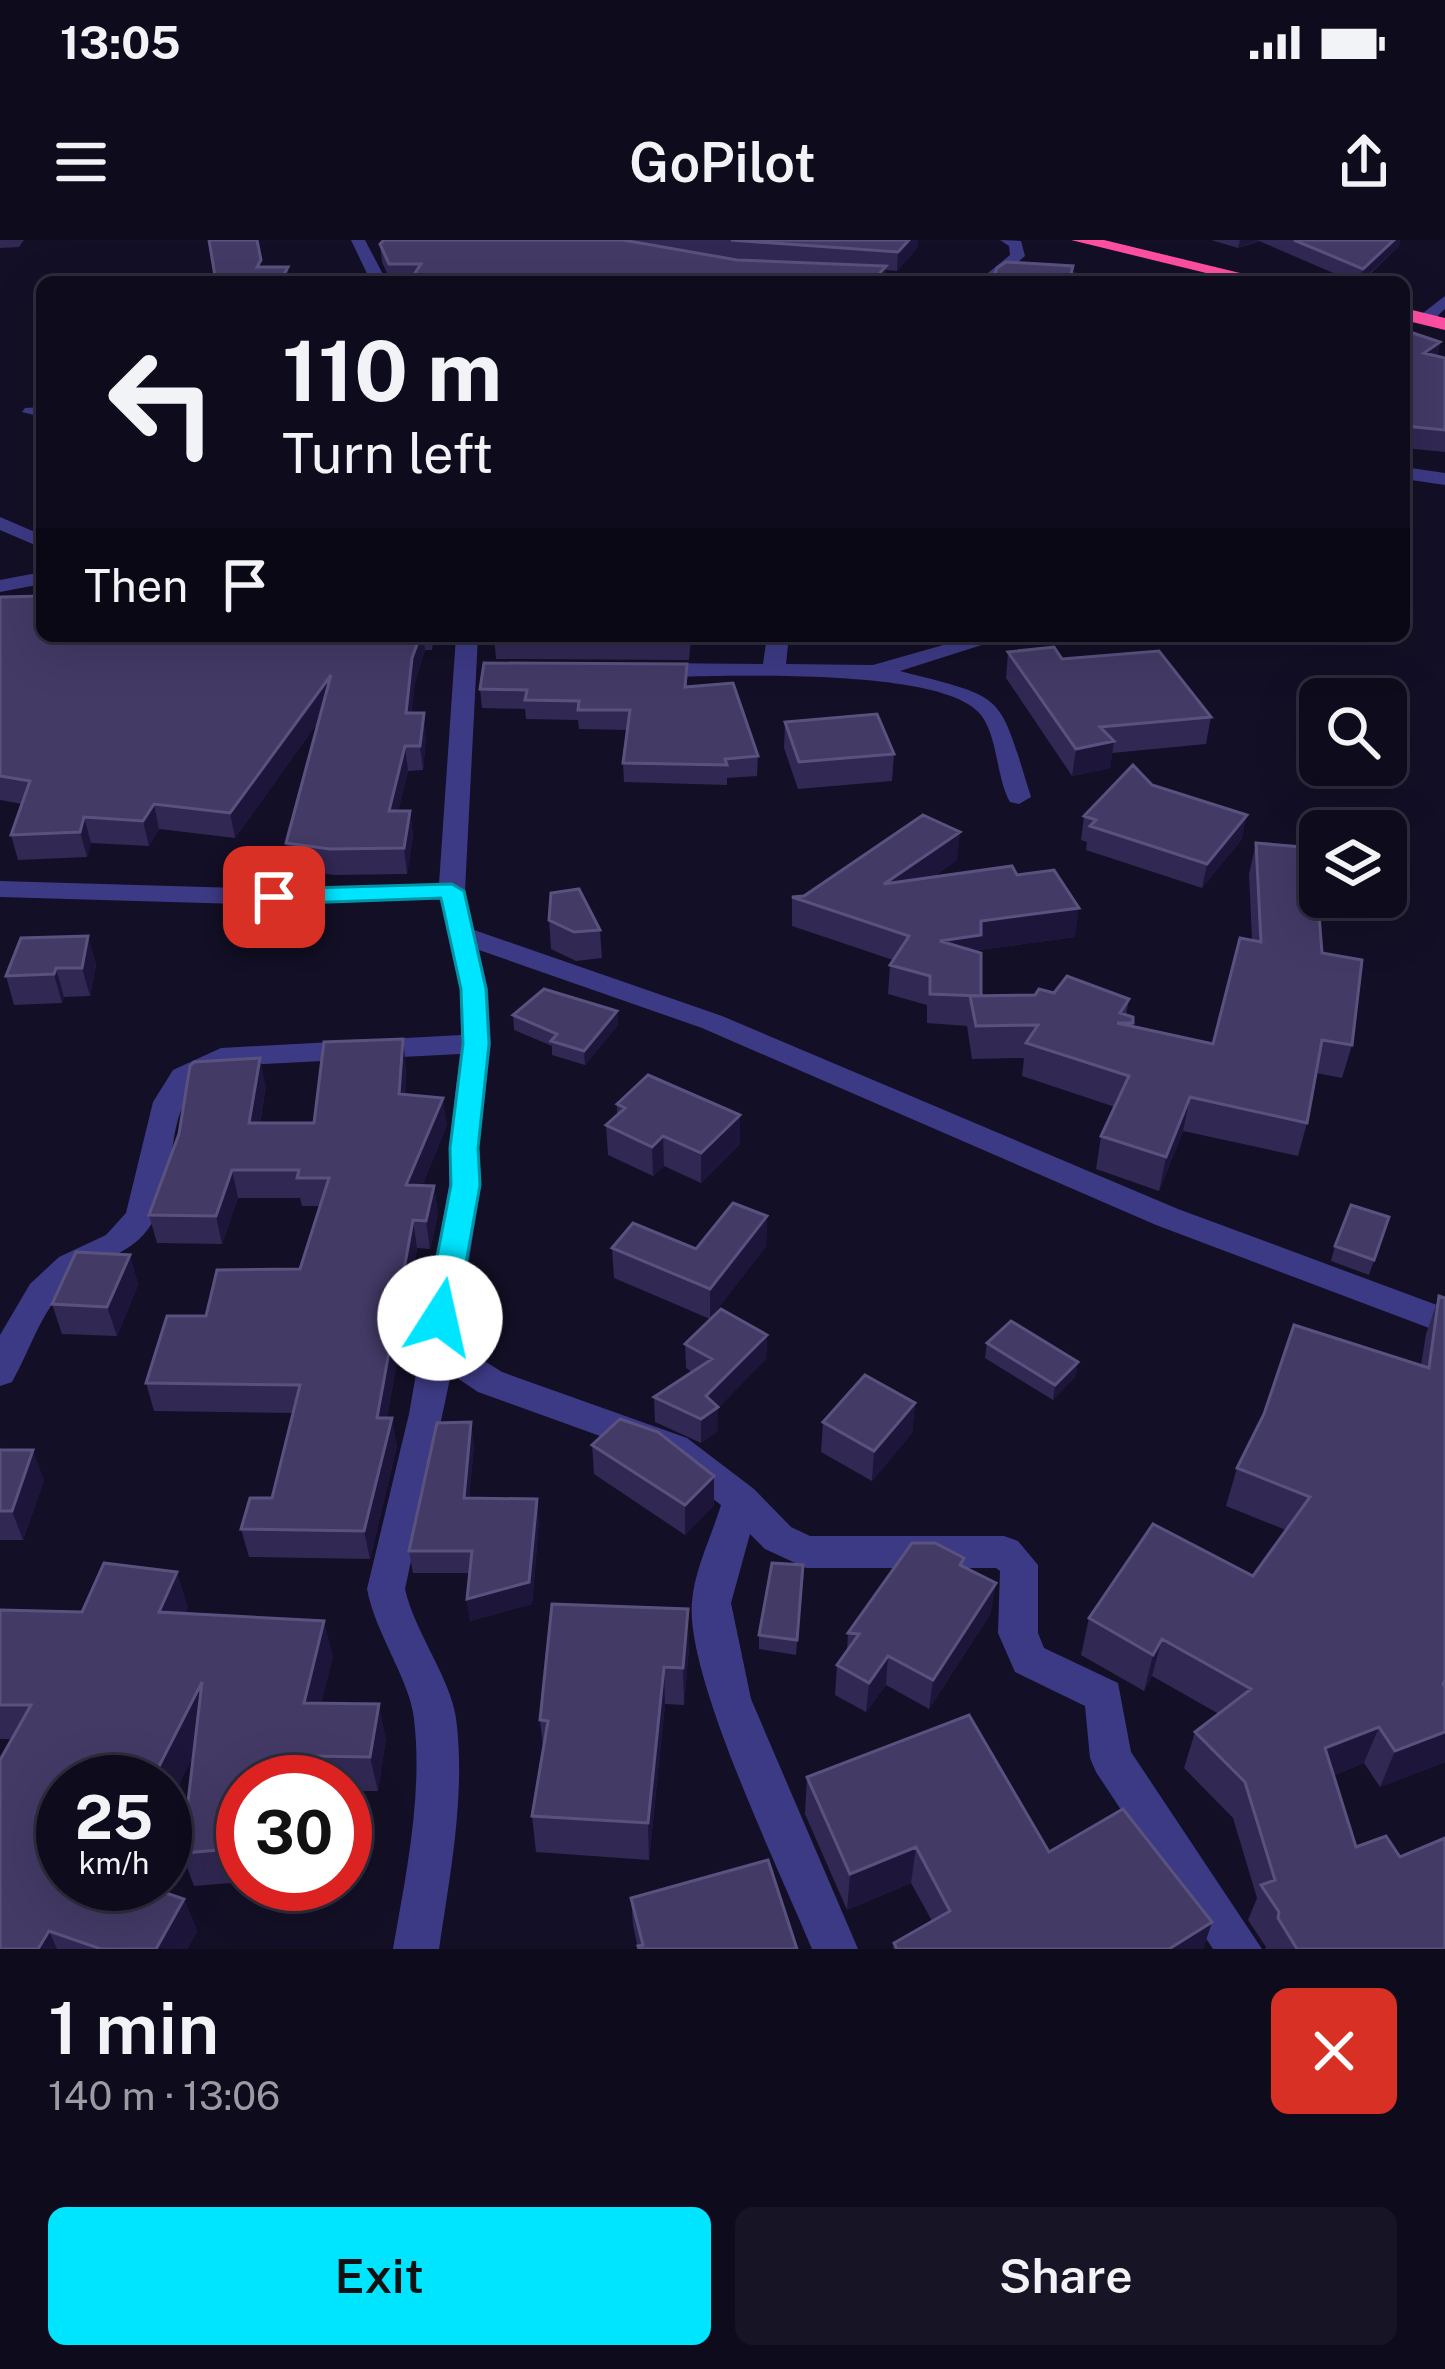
<!DOCTYPE html>
<html lang="en">
<head>
<meta charset="utf-8">
<style>
  body { margin:0; font-family:"Public Sans",sans-serif; background:#171425; color:#f1f3f6; height:100vh; display:flex; flex-direction:column; font-size:45px; white-space:nowrap }
  * { box-sizing:border-box; margin:0 }
  p { font-size:39px; color:#9b9ba3 }
  .icon { flex:none; width:66px; height:66px; fill:none; stroke:currentColor; stroke-width:2; stroke-linecap:round; stroke-linejoin:round }
  .map { position:relative; height:1709px; overflow:hidden }
  .drawer { display:flex; flex-direction:column; background:#0e0b1c; flex:1 }
  .drawer>* { flex:none }
  .hud { position:absolute; left:36px; top:36px; width:1374px; height:366px; border-radius:18px; box-shadow:0 12px 48px #0002,0 0 0 3px #2e2b3b; background:#0e0b1c; color:#f1f3f6; overflow:hidden }
  .fabs { position:absolute; left:1299px; top:438px; display:grid; gap:24px }
  .fabs a { display:grid; place-items:center; width:108px; height:108px; border-radius:18px; background:#0e0b1c; box-shadow:0 12px 48px #0002,0 0 0 3px #2e2b3b; font-size:60px }
  .speed { position:absolute; left:36px; top:1515px; display:flex; gap:24px; font-size:60px; font-weight:700; text-align:center }
  .speed>* { display:grid; place-content:center; width:156px; height:156px; border-radius:50%; background:#0e0b1c; box-shadow:0 12px 48px #0002,0 0 0 3px #2e2b3b; line-height:1 }
  .speed small { font-size:30px; font-weight:400 }
  .speed .limit { border:18px solid #d22; background:#fff; color:#111 }
  .pin { position:absolute; display:grid; place-items:center; width:102px; height:102px; color:#fff; margin:-51px; border-radius:24px; box-shadow:0 6px 18px #0006 }
  .me { position:absolute; width:132px; margin:-66px; rotate:10deg; stroke-linejoin:round; filter:drop-shadow(0 0 9px #0008) }
  .turn { display:flex; align-items:center; gap:42px; height:252px; padding:0 48px; font-size:54px }
  .turn .icon { width:156px; height:156px; stroke-width:2.5 }
  .turn b { display:block; font-size:84px; line-height:102px }
  .then { display:flex; align-items:center; height:114px; padding:0 48px; background:#0003; gap:24px; font-size:45px }
  .round { display:grid; place-items:center; flex:none; width:126px; height:126px; border-radius:18px; background:#171425 }
  .head { display:flex; align-items:center; justify-content:space-between; height:204px; padding:0 48px }
  h1 { font-size:72px; font-weight:600; line-height:90px }
  .primary-button { display:flex; gap:24px; margin-top:auto; padding:24px 48px }
  .primary-button a { flex:1; height:138px; border-radius:18px; background:#00e5ff; color:#111; font-size:48px; font-weight:600; line-height:138px; text-align:center }
  .primary-button a+a { background:#171425; color:#f1f3f6 }
  .status { display:flex; justify-content:space-between; align-items:center; height:84px; padding:0 60px; background:#0e0b1c; direction:ltr }
  .status svg { height:33px; fill:currentColor }
  header { display:flex; justify-content:space-between; align-items:center; height:156px; padding:0 48px; background:#0e0b1c; font-size:54px; font-weight:600 }
  .map>svg:first-child { display:block }
  .lines { fill:none; stroke-linecap:round; stroke-linejoin:round }
  .minor { fill:#3d3a85; fill-rule:evenodd }
  .highway { fill:#ff4fa3; fill-rule:evenodd }
  .wall { fill:#312854 }
  .shaded-wall { fill:#1d163a }
  .building { fill:#433a66; stroke:#5a527e; stroke-width:3 }
  .route { fill:#00e5ff; stroke:#0095a6; stroke-width:3 }
</style>
</head>
<body>
<div class="status"><b>13:05</b><svg viewBox="0 0 49 12"><path d="M0 12V9h3v3zM5 12V6h3v6zM10 12V3h3v9zM15 12V0h3v12zM26 1h20v11H26zM47 4h2v5h-2z"/></svg></div>
<header><svg class="icon" aria-label="menu" viewBox="0 0 24 24"><path d="M4 6h16M4 12h16M4 18h16"/></svg>GoPilot<svg class="icon" aria-label="share" viewBox="0 0 24 24"><path d="M12 15V3M7 8l5-5 5 5M5 13v7h14v-7"/></svg></header>
<div class="map">
<svg width="1445" height="1709" viewBox="0 0 1445 1709">
  <rect width="100%" height="100%" fill="#130f26"/>
  <g class="lines">
    <path class="minor" d="M351,0h14l22,42h-16z
      M1000,0l21,1 4,15 -30,26h-18l33,-27 -1,-9z
      M844,32l71,5 8,5 -84,-2v-6z
      M1445,56v13l-14,13h-12v-6z
      M42,167v10l-20,-5 3,-4z
      M1404,227l41,6v12l-41,-6z
      M0,277l42,18v13l-42,-18z
      M42,332v12l-42,8v-12z
      M456,396h22l-13,255 9,39 248,86 456,193 267,99v26l-289,-109 -454,-197 -223,-78 9,39 3,55 -12,103 2,38 -25,158 46,29 185,66 67,51 37,38 19,9h194l14,5 20,24v68l6,15 74,35 13,69 131,197h-49l-117,-177 -6,-14 -5,-52 -70,-34 -17,-39 2,-62 -4,-3h-190l-41,-19 -15,-15 -19,69 20,96 107,250h-46c-31,-76 -127,-273 -120,-347 2,-31 20,-67 29,-97l-60,-47 -183,-66 -27,-18 -46,215c10,44 45,88 51,129 10,76 -6,156 -17,231h-46c13,-75 30,-154 21,-230 -4,-39 -39,-86 -47,-130l42,-175 40,-229v-38l11,-93 -234,12c-71,32 -41,94 -71,152 -20,38 -51,36 -80,61 -33,27 -43,68 -63,103l-12,4v-51l30,-51 29,-27 47,-22 20,-22 27,-111 20,-32 48,-22 240,-13 -1,-46 -19,-90 -167,6 -274,-8v-16l274,8 165,-5z
      M767,396h22l-3,28 87,1 102,-29h35l-110,35c109,28 98,21 131,126l-12,7 -9,-2c-14,-25 -12,-65 -29,-87 -38,-50 -269,-38 -333,-38l-11,-7 11,-7 115,1z"/>
    <path class="highway" d="M1071,0h33l173,42h-34z
      M1404,68l41,10v12l-41,-10z"/>
  </g>
  <path class="wall" d="M0,0h24l-5,7 -19,1z
    M384,0h534v7l-21,24 -11,-1 -1,12h-494l-9,-20 -2,-18z
    M1211,0h189l-1,6 -37,36h-8l-95,-41 -21,7z
    M1404,90l36,12 -3,14 8,2v94l-41,-4z
    M0,357l42,39h392l-2,14h-7l-10,32 -4,31 15,25 -3,32 -15,1 -10,40h12l3,25 -6,38 -73,1 -43,-6 -5,-26 32,-121 -83,116 -76,-9 -10,17 -58,-3 -4,14 -69,3 -7,-25 11,-31 -22,-4z
    M494,396h255l-2,5 -56,-3 -2,22 -193,-1z
    M1008,412l54,7 149,58 -5,27 -94,9 -2,15 -38,8 -66,-98z
    M687,447l71,69 -1,20 -30,2v7l-103,-3 -1,-19 5,-33 -49,-1 -1,-9 -52,-1 -1,-10 -43,-1 -2,-19z
    M785,482l109,32 -2,27 -94,8 -14,-41z
    M1152,545l90,54 -40,49 -116,-38 1,-8 -6,-2 3,-24z
    M1256,603l66,110 30,92 -10,33 -26,-5 -9,50 -9,33 -115,-25 -24,60 -63,-22 5,-33 14,-29 -93,-31 2,-18 -52,1 -5,-33 -40,-3v-18l-39,-11 2,-29 3,-5 -101,-34v-29l165,-37 -25,18 85,-3 58,62 -96,13 2,46 73,-3 75,6 -3,16 7,8 -1,4 81,17 39,-104 -3,-66z
    M549,680l51,10 2,28 -26,3 -25,-12z
    M88,696l8,29 -6,31 -26,1 -2,6 -48,2 -8,-29z
    M617,771l1,14 -33,40 -33,-10v-9l-38,-16 -1,-15z
    M406,826l-1,28 42,31 -25,61h12l4,28 -8,35 -13,-1 -30,170 10,28 -27,113 -121,-2 -8,-28 31,-31 21,-85 -139,-2 -8,-28 60,-67 94,-47 20,-63h-18l-2,-8h-62l-16,46 -65,-1 -8,-28 117,-129 -6,37h54z
    M617,864l123,40 -39,39 -37,-17 -11,10 -45,-21 -2,-30 11,-10z
    M767,976l-1,30 -56,73 -96,-41 -2,-30 84,1z
    M1389,977l-20,58 -38,-14 4,-15z
    M130,1015l8,30 -21,51 -55,-2 -10,-30z
    M1439,1056l6,2v464l-65,25 -16,-24 -30,12 22,72 89,102h-180l1,-2 -18,-27 9,-22 -24,-80 -49,-50 11,-36 24,-18 -67,-38 -8,15 -63,-36 8,-37 164,-42 33,-46 -60,-24 11,-38 184,-103 5,-31z
    M767,1095l-1,24 -48,49v23l-17,12 -46,-21 -1,-25 38,-25 -6,-4 -1,-24z
    M987,1103l91,19 -3,15 -22,23 -68,-42z
    M915,1163l-3,30 -40,48 -51,-29 2,-30z
    M474,1205l-5,53 70,23 -7,83 -62,17 -3,-22 3,-26h-57l-4,-22z
    M592,1205l122,60 -29,30 -91,-61z
    M0,1207l1,3 43,30 -21,60h-23z
    M803,1325l-7,90 -37,-6v-14z
    M963,1327l28,46 -62,96 -43,-24 -20,27 -31,-17 2,-30 10,-13 1,-19z
    M188,1367l-3,6 148,43 -12,47 65,35 -8,53h-33v-9h-102v100l-49,4 -12,-33 11,-97 -28,57v-31h-102v102l121,15 13,32 -10,18h-187l12,-210h-12v-129l82,2z
    M689,1407l-5,58 -19,-1 -16,156 -113,-8 -4,-36 11,-69 -3,-27z
    M807,1537l242,75 163,70 -9,27h-310l1,-6 38,-22 -21,-38 -64,27 -42,-96z
    M631,1658l166,51h-159l-5,-24z"/>
  <path class="shaded-wall" d="M909,0h9v7l-21,24 1,-19z
    M1240,0h19l-21,8z
    M1393,0h7l-1,6 -39,36 3,-13z
    M886,26l-1,16h-13z
    M288,27l2,15h-10z
    M1440,102l-5,20 -11,-9z
    M420,396h4l1,14 -10,32 -6,56 -3,-25 6,-55z
    M331,435l3,25 -99,138 -5,-25z
    M424,473l2,25 -3,32 -3,-24z
    M1114,501l-4,27 -38,8 4,-27z
    M405,506l3,25 -16,66 -3,-26z
    M154,564l5,25 -10,17 -6,-25z
    M410,571l3,25 -6,38 -3,-26z
    M1247,575l-5,24 -40,49 5,-24z
    M84,577l7,26 -4,14 -7,-25z
    M960,592l-3,28 -75,53 2,-29z
    M1079,668l-4,29 -96,13 -1,14 -38,-23 41,-20z
    M88,696l8,29 -6,31 -8,-28z
    M56,728l8,29 -2,6 -8,-29z
    M617,771l1,14 -33,40 -1,-14z
    M403,799l3,27 -3,55 -4,-27z
    M260,818l6,28 -11,65 -6,-28z
    M1190,857l-7,34 -24,60 7,-34z
    M443,858l4,27 -36,88 -5,-28z
    M740,875v29l-39,39v-30z
    M663,896l1,30 -11,10 -1,-29z
    M232,930l6,28 -16,46 -6,-28z
    M434,946l4,28 -8,35 -4,-28z
    M767,976l-1,30 -56,73v-30z
    M413,980l4,28 -35,198 -5,-28z
    M130,1015l8,30 -21,51 -10,-29z
    M767,1095l-1,24 -48,49v23l-17,12v-24l5,-23z
    M1078,1122l-3,15 -22,23 2,-15z
    M915,1163l-3,30 -40,48 2,-30z
    M392,1178l5,28 -27,113 -6,-28z
    M471,1182l3,23 -7,76 -3,-23z
    M33,1210l11,30 -21,60 -11,-29z
    M714,1236v29l-29,30v-30z
    M537,1259l2,22 -7,83 -62,17 -3,-22z
    M177,1332l11,35 -17,40 -12,-35z
    M996,1343l-5,30 -62,96 4,-29z
    M688,1369l1,38 -5,58 -1,-37z
    M324,1381l9,35 -20,81 -9,-34z
    M1162,1399l-10,37 -8,15 9,-36z
    M888,1416l-2,29 -20,27 3,-29z
    M664,1427l1,37 -16,156 -1,-37z
    M202,1442l11,34 -48,97v-31h-14z
    M379,1464l7,34 -8,53 -8,-34z
    M1379,1487l-15,36 -53,21 14,-36z
    M1445,1492v30l-65,25 15,-36z
    M308,1516l7,26h-9z
    M916,1607l-5,36 -64,27 3,-36z
    M184,1659l13,32 -10,18h-31z
    M1212,1682l-9,27h-34z
    M49,1691l8,18h-19z"/>
  <path class="building" d="M209,0h48l4,20 -4,7h31l-8,15h-64z
    M384,0h239l114,20 149,6 -14,16h-463l12,-18h-32l-9,-20z
    M731,0h178l-11,12z
    M1294,0h100l-31,29z
    M1006,22l67,4 -2,8 39,3v5h-118l5,-14z
    M1404,90l36,12 -16,11 21,5v72l-41,-4z
    M42,356v40h378l-8,22 -6,55h18l-4,33h-15l-16,65h21l-6,37 -74,1 -44,-6 45,-168 -101,138 -76,-9 -11,17 -59,-4 -4,15 -69,3 19,-54 -30,-5v-179z
    M1054,407l8,12 97,-8 52,66 -111,10 14,14 -38,8 -68,-97z
    M484,423l203,1 -2,23 48,-4 25,73 -33,3 2,6 -104,-2 7,-53h-52l1,-9 -54,-1 2,-10 -47,-1z
    M877,474l17,40 -95,8 -14,-40z
    M1133,525l19,20 95,30 -40,49 -117,-38 6,-6 -12,-4z
    M923,575l37,17 -76,52 128,-18 5,9 37,-5 25,38 -98,13v14l-41,6 41,12v43l-51,-2v-18l-40,-11 19,-29 -117,-39 12,-1z
    M1256,603l58,5 8,105 40,7 -10,85 -30,-5 -15,83 -117,-26 -24,60 -65,-21 28,-60 -103,-33 12,-18 -62,1 -6,-30 65,-1 4,-6 15,4 13,-17 62,23 -9,14 13,4v6h-16l96,21 27,-106 21,4z
    M579,649l21,41 -26,2 -25,-12 2,-27z
    M88,696l-6,32h-26l-2,6 -48,2 15,-38z
    M544,749l73,22 -33,40 -33,-10 6,-7 -44,-19z
    M403,799l-4,55 44,4 -37,87 28,1 -8,35 -13,-1 -36,198h15l-28,113 -123,-2 9,-31h22l28,-113 -154,-2 21,-67h39l11,-46 83,-1 29,-91h-32l2,-8h-67l-16,46 -67,-1 30,-81 11,-68 4,-4 66,-4 -11,65h65l10,-81z
    M648,835l92,40 -39,38 -38,-17 -11,11 -46,-22 19,-17 -8,-4z
    M733,963l34,13 -57,73 -98,-41 21,-25 63,26z
    M1351,965l38,12 -15,43 -39,-14z
    M76,1012l54,3 -23,52 -55,-3z
    M1439,1056l6,2v382l-2,4 2,3v45l-50,19 -16,-24 -54,21 31,99 30,-11 14,21 45,-19v111h-148l-19,-31 1,-6 -18,-27 14,-5 -30,-98 -50,-50 56,-43 -89,-50 -9,16 -64,-37 64,-94 100,52 57,-79 -73,-29 27,-54 30,-89 135,43z
    M721,1069l46,26 -61,61 12,11 -17,12 -47,-22 58,-38 -27,-15z
    M1011,1081l67,41 -23,23 -68,-42z
    M865,1135l50,28 -41,48 -51,-29z
    M620,1179l38,13 56,44 -29,29 -93,-60z
    M471,1182l-7,76 73,1 -8,83 -62,17 5,-48h-63l28,-128z
    M0,1210h33l-21,61h-12z
    M912,1303h23l29,15 -4,7 36,18 -63,97 -45,-24 -19,27 -32,-18 22,-31 -11,-1z
    M104,1323l73,9 -18,40 165,9 -20,82 75,1 -9,53 -62,-1 -2,26h-63v66l-61,5 20,-171 -51,100h-88v102h77l44,15 -28,50h-55l-52,-18 -11,18h-38v-189l31,-55h-31v-95l82,2z
    M772,1323l31,2 -6,75 -38,-5z
    M552,1364l136,5 -5,59 -19,-1 -16,156 -116,-7 16,-95 -8,-1z
    M969,1475l80,137 74,-43 89,113 -43,27h-272l-3,-6 56,-32 -34,-64 -66,27 -43,-97z
    M768,1620l29,89h-158l-1,-3 5,-1 -12,-47z"/>
  <path class="route" d="M452,644l12,7 22,98 3,55 -11,104 2,37 -24,133 -5,9h-22l-4,-9 26,-133 -1,-37 13,-104 -2,-55 -20,-91 -167,6 -12,-7 12,-8z"/>
</svg>
<div class="fabs">
<a><svg class="icon" aria-label="search" viewBox="0 0 24 24"><circle cx="10" cy="10" r="6"/><path d="M15 15l6 6"/></svg></a>
<a><svg class="icon" aria-label="layers" viewBox="0 0 24 24"><path d="M12 4l9 5-9 5-9-5zM3 14l9 5 9-5"/></svg></a>
</div>
<div class="speed"><div>25<small>km/h</small></div><div class="limit">30</div></div>
<div class="pin" style="left:274px;top:657px;background:#d93025"><svg class="icon" aria-label="arrive" viewBox="0 0 24 24"><path d="M6 21V4h12l-3 4 3 4H6"/></svg></div>
<svg class="me" style="left:440px;top:1078px" viewBox="-20 -20 40 40"><circle r="19" fill="#fff"/><path d="M0-13L10 11 0 6-10 11z" fill="#00e5ff"/></svg>
<div class="hud">
<div class="turn"><svg class="icon" aria-label="left" viewBox="0 0 24 24"><path d="M17 20v-9H6M10 6l-5 5 5 5"/></svg><div><b>110 m</b>Turn left</div></div>
<div class="then">Then<svg class="icon" aria-label="arrive" viewBox="0 0 24 24"><path d="M6 21V4h12l-3 4 3 4H6"/></svg></div>
</div>
</div>
<section class="drawer">
<div class="head"><div><h1>1 min</h1><p>140 m · 13:06</p></div><a class="round" style="background:#d93025;color:#fff"><svg class="icon" aria-label="close" viewBox="0 0 24 24"><path d="M6 6l12 12M18 6L6 18"/></svg></a></div>
<div class="primary-button"><a>Exit</a><a>Share</a></div>
</section>
</body>
</html>
